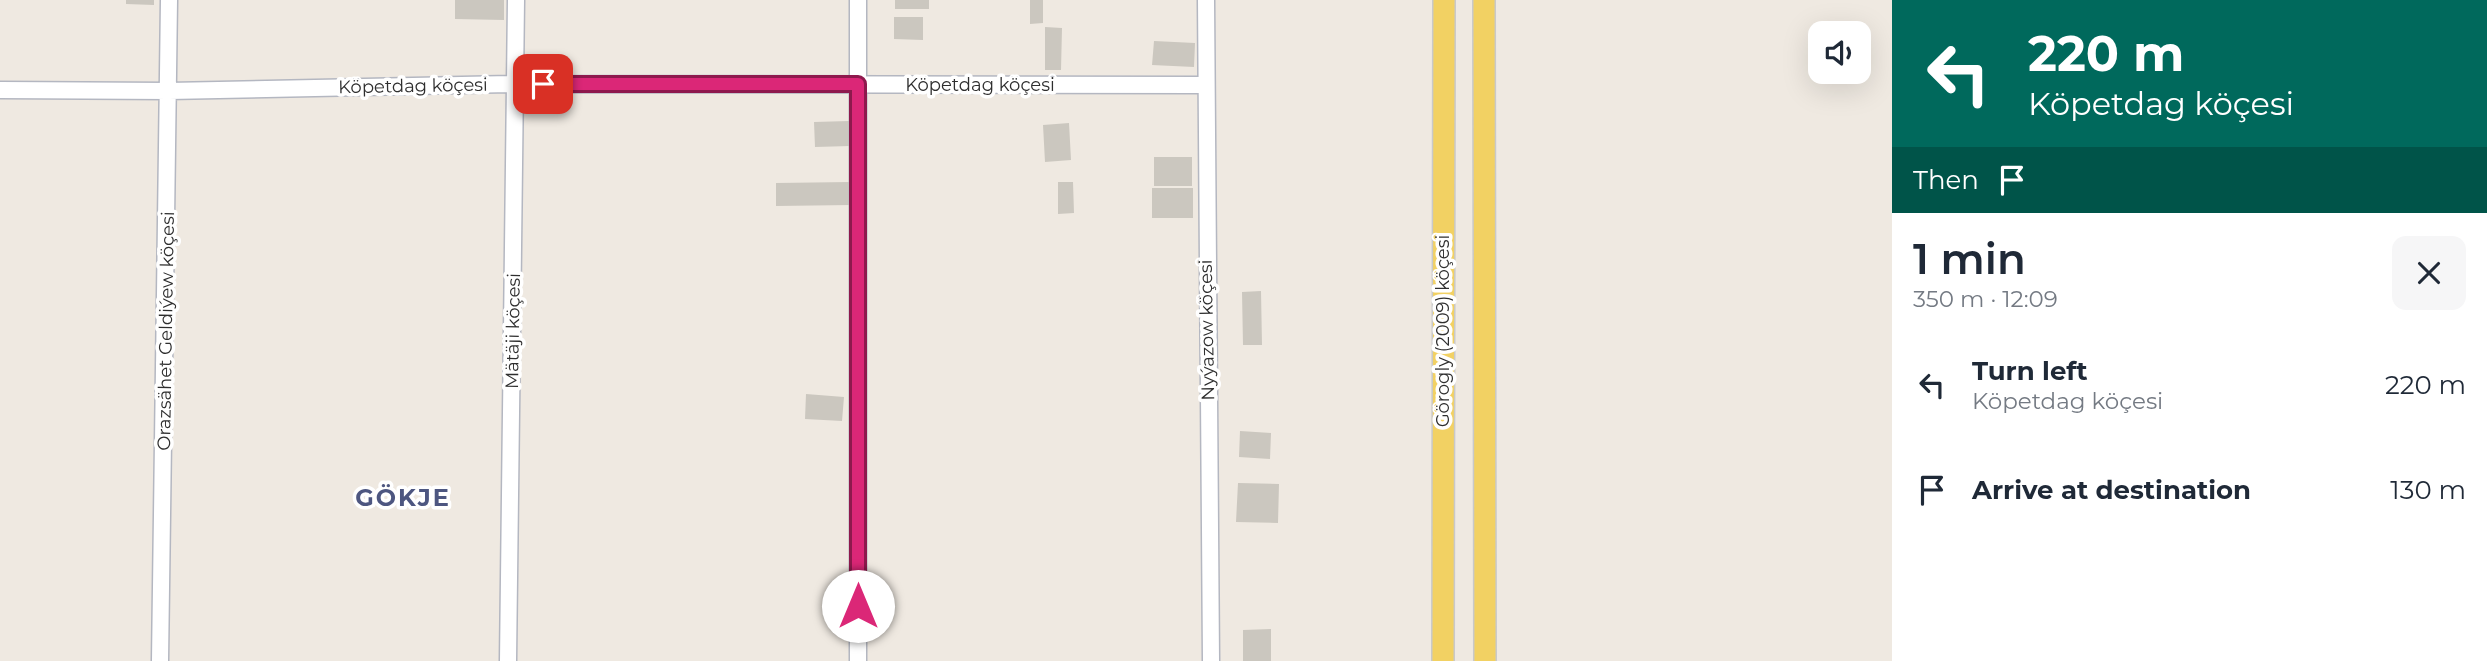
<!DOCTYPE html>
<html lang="en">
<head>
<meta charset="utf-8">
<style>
  body { margin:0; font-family:Montserrat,sans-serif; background:#f6f6f7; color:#1f2937; height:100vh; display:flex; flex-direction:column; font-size:26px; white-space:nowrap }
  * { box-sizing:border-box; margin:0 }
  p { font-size:23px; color:#747a83 }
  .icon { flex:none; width:38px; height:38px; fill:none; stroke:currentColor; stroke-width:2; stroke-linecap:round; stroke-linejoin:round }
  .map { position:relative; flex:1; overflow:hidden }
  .sheet { display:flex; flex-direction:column; background:#fff; width:595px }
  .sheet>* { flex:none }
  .hud { background:#00695c; color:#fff; overflow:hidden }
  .buttons { position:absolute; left:1808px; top:21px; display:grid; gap:14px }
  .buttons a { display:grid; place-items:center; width:63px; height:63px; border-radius:14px; background:#fff; box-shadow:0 7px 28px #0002; font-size:35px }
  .pin { position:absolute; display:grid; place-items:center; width:60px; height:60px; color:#fff; margin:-30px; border-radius:14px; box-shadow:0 4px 10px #0006 }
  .me { position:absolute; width:77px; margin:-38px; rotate:0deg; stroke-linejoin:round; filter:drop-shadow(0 0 5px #0008) }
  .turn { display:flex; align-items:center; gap:24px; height:147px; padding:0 21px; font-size:32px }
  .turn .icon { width:91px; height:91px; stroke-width:2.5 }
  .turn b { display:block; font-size:49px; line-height:60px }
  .then { display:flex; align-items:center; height:66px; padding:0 21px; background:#0003; gap:14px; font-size:26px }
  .round { display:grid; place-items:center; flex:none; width:74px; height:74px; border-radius:14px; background:#f6f6f7 }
  .head { display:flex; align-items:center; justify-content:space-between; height:119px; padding:0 21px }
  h1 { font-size:42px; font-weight:600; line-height:52px }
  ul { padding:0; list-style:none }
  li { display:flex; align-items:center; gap:21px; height:105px; padding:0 21px }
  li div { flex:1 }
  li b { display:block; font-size:26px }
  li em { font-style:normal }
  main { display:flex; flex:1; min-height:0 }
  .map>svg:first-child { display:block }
  .building { fill:#cbc7bf }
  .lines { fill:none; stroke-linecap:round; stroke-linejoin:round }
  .minor-casing { stroke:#b4b7c1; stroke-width:19 }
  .major-casing { stroke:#c9c9c9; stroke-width:24 }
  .minor { stroke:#fff; stroke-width:16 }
  .major { stroke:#f2d163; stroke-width:21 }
  .route-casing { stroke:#8e194d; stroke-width:18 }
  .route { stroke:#db2777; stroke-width:12 }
  .labels { text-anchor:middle; stroke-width:7; stroke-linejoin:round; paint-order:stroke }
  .street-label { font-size:18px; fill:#2e2e2e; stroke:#fff }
  .district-label { font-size:24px; font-weight:bold; letter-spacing:2px; fill:#4d5680; stroke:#fff }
</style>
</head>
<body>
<main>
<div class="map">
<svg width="1892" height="661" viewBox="0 0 1892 661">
  <rect width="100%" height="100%" fill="#efe9e1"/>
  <path class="building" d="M126,0h28v5l-28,-1z
    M455,0h49v20l-49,-1z
    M895,0h34v9h-34z
    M1030,0h13v23l-13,1z
    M894,17h29v23l-29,-1z
    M1045,27l17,1 -1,42h-16z
    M1154,41l41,2 -1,24 -42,-2z
    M849,121l1,25 -35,1 -1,-25z
    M1069,123l2,37 -26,2 -2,-37z
    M1154,157h38v29h-38z
    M850,182l1,23 -75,1v-23z
    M1058,182h15l1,31 -16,1z
    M1152,188h41v30h-41z
    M1261,291l1,54h-19l-1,-53z
    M806,394l38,3 -2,24 -37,-2z
    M1240,431l31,2 -1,26 -31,-2z
    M1238,483l41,1 -1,39 -42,-1z
    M1271,629v32h-28v-31z"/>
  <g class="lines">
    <defs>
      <path id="minor" d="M1206,0l5,661
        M0,90l169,1 347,-7 688,1
        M160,661l9,-661
        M508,661l8,-661
        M858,661v-661"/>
      <path id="major" d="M1484,0l1,661
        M1443,661l1,-661"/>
    </defs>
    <use href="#minor" class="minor-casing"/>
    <use href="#major" class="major-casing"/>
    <use href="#minor" class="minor"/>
    <use href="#major" class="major"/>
  </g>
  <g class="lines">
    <defs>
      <path id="route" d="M543,84h315v522"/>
    </defs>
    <use href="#route" class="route-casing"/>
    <use href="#route" class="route"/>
  </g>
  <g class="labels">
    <g class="street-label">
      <text x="980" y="91">Köpetdag köçesi</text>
      <text transform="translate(413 86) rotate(-1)" y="6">Köpetdag köçesi</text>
      <text transform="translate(1207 330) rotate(-91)" y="6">Nyýazow köçesi</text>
      <text transform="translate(166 331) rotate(-89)" y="6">Orazsähet Geldiýew köçesi</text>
      <text transform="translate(513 331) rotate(-89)" y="6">Mätäji köçesi</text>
      <text transform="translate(1443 331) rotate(-90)" y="6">Görogly (2009) köçesi</text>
    </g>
    <g class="district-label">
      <text x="403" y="506">GÖKJE</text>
    </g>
  </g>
</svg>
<div class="buttons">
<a><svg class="icon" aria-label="sound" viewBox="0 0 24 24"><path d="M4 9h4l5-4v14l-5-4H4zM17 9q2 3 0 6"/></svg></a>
</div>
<div class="pin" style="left:543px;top:84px;background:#d93025"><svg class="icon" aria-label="arrive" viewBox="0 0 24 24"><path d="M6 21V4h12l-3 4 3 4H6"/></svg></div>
<svg class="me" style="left:858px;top:606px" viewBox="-20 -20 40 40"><circle r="19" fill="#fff"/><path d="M0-13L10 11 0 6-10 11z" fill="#db2777"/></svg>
</div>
<section class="sheet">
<div class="hud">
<div class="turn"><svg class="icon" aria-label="left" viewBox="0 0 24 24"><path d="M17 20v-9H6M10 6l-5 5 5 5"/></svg><div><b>220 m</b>Köpetdag köçesi</div></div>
<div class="then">Then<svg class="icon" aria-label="arrive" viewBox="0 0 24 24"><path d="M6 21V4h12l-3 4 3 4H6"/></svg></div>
</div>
<div class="head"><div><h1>1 min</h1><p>350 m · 12:09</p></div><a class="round"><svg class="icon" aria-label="close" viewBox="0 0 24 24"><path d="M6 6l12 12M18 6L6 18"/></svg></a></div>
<ul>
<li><svg class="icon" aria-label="left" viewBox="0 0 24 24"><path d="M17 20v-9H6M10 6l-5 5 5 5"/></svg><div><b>Turn left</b><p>Köpetdag köçesi</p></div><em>220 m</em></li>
<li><svg class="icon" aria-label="arrive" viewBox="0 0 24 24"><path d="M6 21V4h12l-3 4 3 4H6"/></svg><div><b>Arrive at destination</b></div><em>130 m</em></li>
</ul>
</section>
</main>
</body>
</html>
